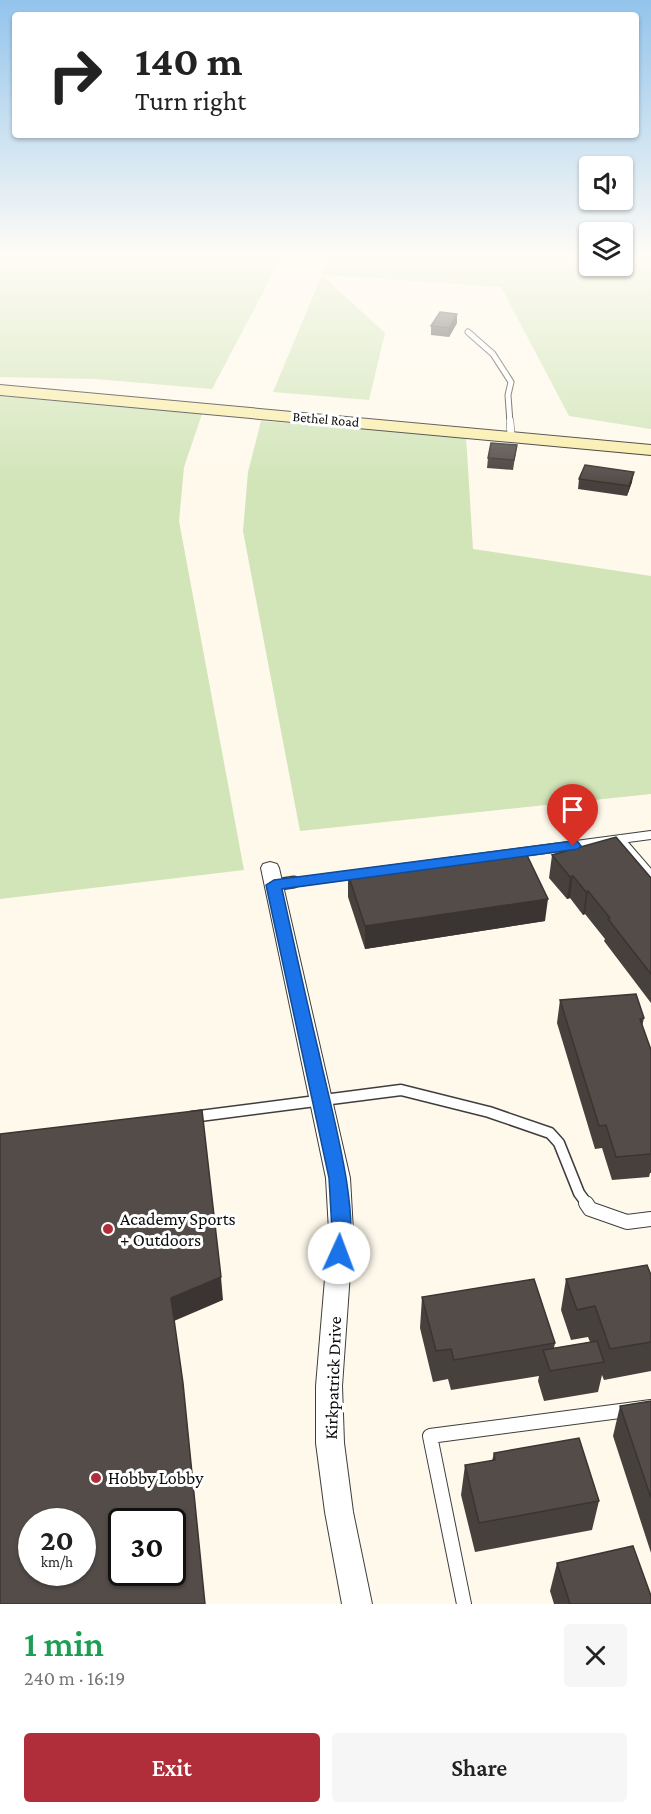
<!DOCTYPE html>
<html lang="en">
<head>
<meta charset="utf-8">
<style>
  body { margin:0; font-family:"Crimson Pro",serif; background:#f6f6f6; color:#222; height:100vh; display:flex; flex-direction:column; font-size:22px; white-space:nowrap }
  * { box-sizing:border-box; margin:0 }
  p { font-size:20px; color:#767676 }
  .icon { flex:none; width:33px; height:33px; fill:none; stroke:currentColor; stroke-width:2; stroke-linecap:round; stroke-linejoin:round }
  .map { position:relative; height:1604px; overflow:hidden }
  .drawer { display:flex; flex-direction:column; background:#fff; flex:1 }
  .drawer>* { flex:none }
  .banner { position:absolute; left:12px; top:12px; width:627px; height:126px; border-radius:6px; box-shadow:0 2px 4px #0004; background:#fff; color:#222; overflow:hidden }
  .fabs { position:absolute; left:579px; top:156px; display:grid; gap:12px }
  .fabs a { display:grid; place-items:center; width:54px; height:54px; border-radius:6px; background:#fff; box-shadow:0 2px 4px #0004; font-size:30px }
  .speed { position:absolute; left:18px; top:1508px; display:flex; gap:12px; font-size:30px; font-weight:700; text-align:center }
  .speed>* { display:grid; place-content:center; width:78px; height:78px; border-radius:50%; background:#fff; box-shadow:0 2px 4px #0004; line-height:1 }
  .speed small { font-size:15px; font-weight:400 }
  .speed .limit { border:3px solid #111; border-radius:9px; background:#fff; color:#111 }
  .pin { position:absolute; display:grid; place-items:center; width:51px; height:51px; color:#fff; margin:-62px -26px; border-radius:50% 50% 50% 0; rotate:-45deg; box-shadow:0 0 6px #0007 }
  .pin .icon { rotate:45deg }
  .me { position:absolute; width:66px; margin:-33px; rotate:2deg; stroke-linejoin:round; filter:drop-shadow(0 0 4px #0008) }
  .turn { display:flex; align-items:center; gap:21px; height:126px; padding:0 24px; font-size:27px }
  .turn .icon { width:78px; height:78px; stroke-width:2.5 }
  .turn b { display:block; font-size:42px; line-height:51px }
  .round { display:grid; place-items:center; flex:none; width:63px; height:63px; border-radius:6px; background:#f6f6f6 }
  .head { display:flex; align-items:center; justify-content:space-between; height:102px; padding:0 24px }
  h1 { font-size:36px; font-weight:600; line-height:45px; color:#1e9e55 }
  .primary-button { display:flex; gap:12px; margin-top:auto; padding:12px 24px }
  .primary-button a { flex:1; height:69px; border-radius:6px; background:#b02e39; color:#fff; font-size:24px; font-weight:600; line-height:69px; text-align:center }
  .primary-button a+a { background:#f6f6f6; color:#222 }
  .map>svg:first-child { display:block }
  .green { fill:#d1e5b8 }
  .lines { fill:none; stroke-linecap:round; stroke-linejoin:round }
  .lane-far4-casing { stroke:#3e3e3e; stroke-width:7 }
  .lane-far3-casing { stroke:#3e3e3e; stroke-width:8 }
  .lane-far2-casing { stroke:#3e3e3e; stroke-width:10 }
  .lane-far1-casing { stroke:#3e3e3e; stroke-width:13 }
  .lane-casing { stroke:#3e3e3e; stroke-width:16 }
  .street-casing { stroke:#3e3e3e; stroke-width:2 }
  .secondary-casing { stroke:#2d2d2d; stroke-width:2 }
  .lane-far4 { stroke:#fff; stroke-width:5 }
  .lane-far3 { stroke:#fff; stroke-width:7 }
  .lane-far2 { stroke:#fff; stroke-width:8 }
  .lane-far1 { stroke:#fff; stroke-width:10 }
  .lane { stroke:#fff; stroke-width:14 }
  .street { fill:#fff; fill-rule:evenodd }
  .secondary { fill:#f9eeab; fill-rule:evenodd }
  .wall { fill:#47413e }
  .shaded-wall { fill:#3a3532 }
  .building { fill:#534c48; stroke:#3a3532; stroke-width:1.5; fill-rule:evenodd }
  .route { fill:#1a73e8; stroke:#114b97; stroke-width:1.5 }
  .poi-dot { fill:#b02e39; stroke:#fff; stroke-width:2 }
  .labels { text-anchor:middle; stroke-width:6; stroke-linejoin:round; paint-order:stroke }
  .far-street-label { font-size:14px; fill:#0b0b0b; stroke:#fff }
  .near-poi-label { font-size:18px; fill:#0b0b0b; stroke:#fff; text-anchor:start }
  .near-street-label { font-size:18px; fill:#0b0b0b; stroke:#fff }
</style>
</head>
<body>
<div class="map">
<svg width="651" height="1604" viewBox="0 0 651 1604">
  <rect width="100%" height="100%" fill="#fef9eb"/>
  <path class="green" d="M0,258h281l-69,131 -117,-10 -95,-2z
    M329,258h260l1,8h32l1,-8h28v171l-82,-13 -68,-129 -179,-12 63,58 -16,67 -96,-8z
    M0,396l202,18 -18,53 -5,54 65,349 -244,29z
    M261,421l205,15 7,113 178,27v218l-351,37 -57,-300 5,-59z"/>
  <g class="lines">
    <defs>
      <path id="lane-far4" d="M468,332l25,22 18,28 -3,13 2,28"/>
      <path id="lane-far3" d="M510,421l1,14"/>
      <path id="lane-far2" d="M620,839l31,36
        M282,884l369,-49"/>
      <path id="lane-far1" d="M274,885l20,-3
        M192,1117l209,-27 88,22 61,21 9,10 20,50 8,11"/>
      <path id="lane" d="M586,1203l4,6 37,13 24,-3
        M464,1604l-34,-168 221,-29"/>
      <path id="street" d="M270,862l7,2 2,4 71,310 3,53 -11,155 2,57 9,69 19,92h-30l-17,-92 -9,-69v-57l13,-155 -3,-53 -65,-310 2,-4z"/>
      <path id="secondary" d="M0,385l651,60v10l-651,-60z"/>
    </defs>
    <use href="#lane-far4" class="lane-far4-casing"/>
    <use href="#lane-far3" class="lane-far3-casing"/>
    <use href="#lane-far2" class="lane-far2-casing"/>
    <use href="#lane-far1" class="lane-far1-casing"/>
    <use href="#lane" class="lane-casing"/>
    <use href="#street" class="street-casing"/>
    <use href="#secondary" class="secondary-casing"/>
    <use href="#lane-far4" class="lane-far4"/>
    <use href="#lane-far3" class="lane-far3"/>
    <use href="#lane-far2" class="lane-far2"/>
    <use href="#lane-far1" class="lane-far1"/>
    <use href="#lane" class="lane"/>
    <use href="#street" class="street"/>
    <use href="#secondary" class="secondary"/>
  </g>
  <path class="wall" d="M457,314v9l-8,14 -18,-2v-9z
    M517,445l-4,25 -26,-2 1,-10z
    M579,479l53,3 -5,14 -49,-7z
    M491,854l54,67 -180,28 -17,-52v-23h35l107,-15z
    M552,855l99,23v125l-47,-62 1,-2 -20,-25 -2,1 -13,-17 -3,1 -18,-21z
    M560,1000l84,18 -2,9 9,23v123h-1l-1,4 -37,3 -10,-32 -7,1 -38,-126z
    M651,1275v96l-47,9 -2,-5 -4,17 -54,9 -6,-20 1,-5 -88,14 -3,-11 -15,3 -13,-54 2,-31 133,46 -1,5 36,-6 -2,-5 -17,3 -10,-30 5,-31z
    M651,1401v152l-38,-117 7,-30z
    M494,1453l105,48 -7,29 -117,22 -14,-57 4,-30 27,-4z
    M557,1563l94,41h-97l-4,-13z"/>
  <path class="shaded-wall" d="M457,314v9l-8,14v-9z
    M634,472l-2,10 -5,14 2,-10z
    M573,876l-3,22 -3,1 3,-22z
    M588,891l-3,23 -2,1 3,-23z
    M548,899l-3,22 -180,28v-23z
    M221,1277l2,23 -49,21 -3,-23z"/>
  <path class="building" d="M440,312l17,2 -8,14 -18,-2z
    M491,443l26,2 -3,15 -26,-2z
    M585,465l49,7 -5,14 -50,-7z
    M616,837l35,41v96l-43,-55 2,-1 -22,-27 -2,1 -13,-16 -3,1 -18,-22z
    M524,849l24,50 -183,27 -17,-52 34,-4 1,4 110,-15 -2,-5z
    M636,994l8,24 -4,1 11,31v104l-35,3 -10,-32 -7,1 -39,-126z
    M202,1110l19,167 -50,21 12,85 22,221h-205v-470zM32,1521h50v51h-50zM122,1521h50v51h-50z
    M647,1265l4,10v67l-41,7 -15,-43 -18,4 -11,-31z
    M534,1279l21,64 -101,17 -3,-11 -15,2 -14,-54z
    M597,1341l7,21 -54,9 -7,-21z
    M651,1401v97l-31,-92z
    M579,1438l20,63 -120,22 -14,-58 30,-5 -1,-7z
    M633,1546l18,50v8h-81l-13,-41z"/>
  <linearGradient id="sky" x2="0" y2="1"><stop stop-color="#93c4ec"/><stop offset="0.53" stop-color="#fffcf6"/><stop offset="1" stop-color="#fffcf6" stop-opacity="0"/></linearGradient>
  <rect width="651" height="483" fill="url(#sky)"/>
  <path class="route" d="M573,841l5,1 3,4 -3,3 -296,40c12,55 24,110 37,164 9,44 45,169 27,206l-7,3 -6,-3 -3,-6 2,-22 -3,-53 -63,-293 8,-5z"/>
  <g class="poi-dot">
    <circle cx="108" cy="1229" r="6"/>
    <circle cx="96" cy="1478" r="6"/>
  </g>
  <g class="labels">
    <g class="far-street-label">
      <text transform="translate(326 419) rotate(5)" y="5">Bethel Road</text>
    </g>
    <g class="near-poi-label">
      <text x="120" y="1225">Academy Sports<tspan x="120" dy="21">+ Outdoors</tspan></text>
      <text x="108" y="1484">Hobby Lobby</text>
    </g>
    <g class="near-street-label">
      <text transform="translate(333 1378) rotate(-88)" y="6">Kirkpatrick Drive</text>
    </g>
  </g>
</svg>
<div class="fabs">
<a><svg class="icon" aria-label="sound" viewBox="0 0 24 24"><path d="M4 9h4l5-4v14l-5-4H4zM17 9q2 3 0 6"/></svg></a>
<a><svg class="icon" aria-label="layers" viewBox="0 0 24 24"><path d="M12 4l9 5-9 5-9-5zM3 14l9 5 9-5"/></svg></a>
</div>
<div class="speed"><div>20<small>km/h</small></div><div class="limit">30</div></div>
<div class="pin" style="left:573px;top:846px;background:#d93025"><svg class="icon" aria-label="arrive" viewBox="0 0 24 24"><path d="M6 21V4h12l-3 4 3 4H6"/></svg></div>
<svg class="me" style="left:339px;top:1253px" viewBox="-20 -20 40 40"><circle r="19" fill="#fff"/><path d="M0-13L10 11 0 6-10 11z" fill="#1a73e8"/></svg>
<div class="banner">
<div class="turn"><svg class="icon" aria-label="right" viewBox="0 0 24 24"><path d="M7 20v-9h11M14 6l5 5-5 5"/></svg><div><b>140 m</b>Turn right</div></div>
</div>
</div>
<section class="drawer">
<div class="head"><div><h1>1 min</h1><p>240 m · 16:19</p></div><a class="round"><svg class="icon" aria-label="close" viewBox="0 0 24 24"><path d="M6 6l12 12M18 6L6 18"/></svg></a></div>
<div class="primary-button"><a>Exit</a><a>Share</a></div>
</section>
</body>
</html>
